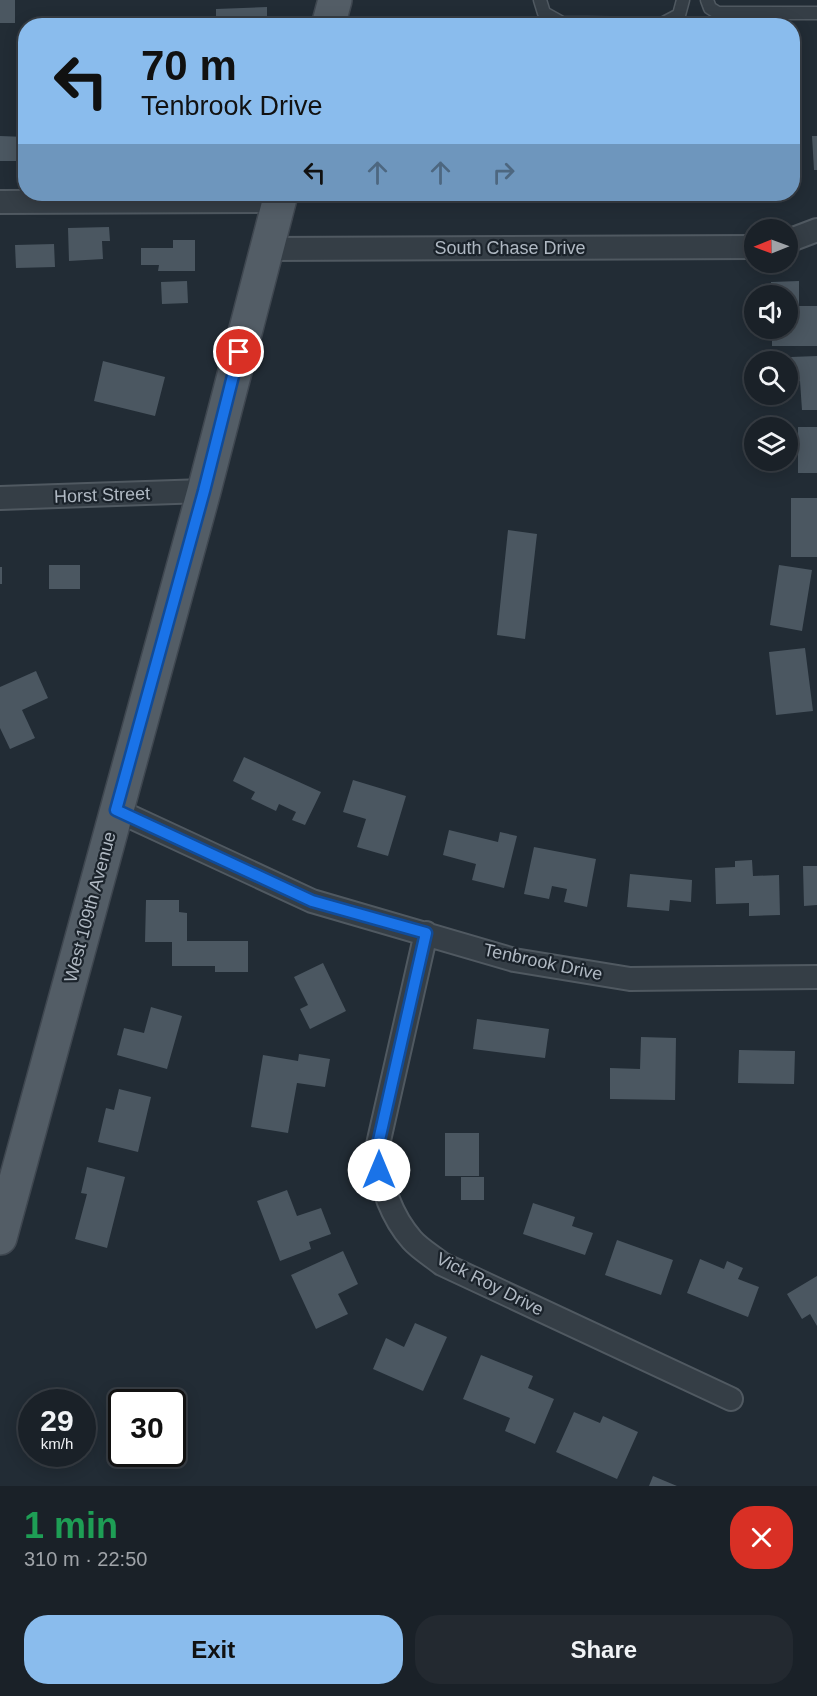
<!DOCTYPE html>
<html lang="en">
<head>
<meta charset="utf-8">
<style>
  body { margin:0; font-family:Arial,sans-serif; background:#232930; color:#f1f3f6; height:100vh; display:flex; flex-direction:column; font-size:22px; white-space:nowrap }
  * { box-sizing:border-box; margin:0 }
  p { font-size:20px; color:#9fa3a8 }
  .icon { flex:none; width:33px; height:33px; fill:none; stroke:currentColor; stroke-width:2; stroke-linecap:round; stroke-linejoin:round }
  .map { position:relative; height:1486px; overflow:hidden }
  .side { display:flex; flex-direction:column; background:#1a2128; flex:1 }
  .side>* { flex:none }
  .hud { position:absolute; left:18px; top:18px; width:782px; height:183px; border-radius:24px; box-shadow:0 3px 15px #0003,0 0 0 2px #383e45; background:#8abced; color:#111; overflow:hidden }
  .needle { width:39px; rotate:269deg }
  .tools { position:absolute; left:744px; top:219px; display:grid; gap:12px }
  .tools a { display:grid; place-items:center; width:54px; height:54px; border-radius:50%; background:#1a2128; box-shadow:0 3px 15px #0003,0 0 0 2px #383e45; font-size:30px }
  .speed { position:absolute; left:18px; top:1389px; display:flex; gap:12px; font-size:30px; font-weight:700; text-align:center }
  .speed>* { display:grid; place-content:center; width:78px; height:78px; border-radius:50%; background:#1a2128; box-shadow:0 3px 15px #0003,0 0 0 2px #383e45; line-height:1 }
  .speed small { font-size:15px; font-weight:400 }
  .speed .limit { border:3px solid #111; border-radius:9px; background:#fff; color:#111 }
  .pin { position:absolute; display:grid; place-items:center; width:51px; height:51px; color:#fff; margin:-26px; border:3px solid #fff; border-radius:50%; box-shadow:0 2px 6px #0007 }
  .me { position:absolute; width:66px; margin:-33px; rotate:0deg; stroke-linejoin:round; filter:drop-shadow(0 0 4px #0008) }
  .turn { display:flex; align-items:center; gap:21px; height:126px; padding:0 24px; font-size:27px }
  .turn .icon { width:78px; height:78px; stroke-width:2.5 }
  .turn b { display:block; font-size:42px; line-height:51px }
  .lanes { display:flex; align-items:center; height:57px; padding:0 24px; background:#0003; justify-content:center; gap:30px; direction:ltr }
  .lanes .off { opacity:.35 }
  .round { display:grid; place-items:center; flex:none; width:63px; height:63px; border-radius:24px; background:#232930 }
  .headline { display:flex; align-items:center; justify-content:space-between; height:102px; padding:0 24px }
  h1 { font-size:36px; font-weight:700; line-height:45px; color:#1e9e55 }
  .cta { display:flex; gap:12px; margin-top:auto; padding:12px 24px }
  .cta a { flex:1; height:69px; border-radius:24px; background:#8abced; color:#111; font-size:24px; font-weight:700; line-height:69px; text-align:center }
  .cta a+a { background:#232930; color:#f1f3f6 }
  .map>svg:first-child { display:block }
  .building { fill:#4b5761 }
  .lines { fill:none; stroke-linecap:round; stroke-linejoin:round }
  .lane-casing { stroke:#505961; stroke-width:15 }
  .street-casing { stroke:#505961; stroke-width:26 }
  .primary-casing { stroke:#3f4750; stroke-width:36 }
  .lane { stroke:#353e46; stroke-width:12 }
  .street { stroke:#353e46; stroke-width:22 }
  .primary { stroke:#535d66; stroke-width:33 }
  .route-casing { stroke:#114b97; stroke-width:15 }
  .route { stroke:#1a73e8; stroke-width:10 }
  .labels { text-anchor:middle; stroke-width:4.5; stroke-linejoin:round; paint-order:stroke }
  .street-label { font-size:18px; fill:#b0b9c3; stroke:#1b232b }
</style>
</head>
<body>
<div class="map">
<svg width="817" height="1486" viewBox="0 0 817 1486">
  <rect width="100%" height="100%" fill="#222c35"/>
  <path class="building" d="M0,0h15v23h-15z
    M267,7v19h-51v-17z
    M0,136l26,1v24h-26z
    M812,136h5v34h-3z
    M794,137l5,38 -7,1v-38z
    M109,227l1,14h-8l1,18 -34,2 -1,-33z
    M173,240h22v31h-37l1,-6h-18v-17h32z
    M54,244l1,23 -39,1 -1,-23z
    M187,281l1,22 -26,1 -1,-22z
    M799,281v25h18v40h-45v-18h16v-32h-17v-14z
    M817,356v54h-15l-2,-29h-7l-2,-24z
    M103,361l62,16 -10,39 -61,-15z
    M798,427h19v46h-19z
    M791,498h26v59h-26z
    M508,530l29,4 -12,105 -28,-4z
    M49,565h31v24h-31z
    M779,565l33,5 -10,61 -32,-6z
    M0,567h2v17h-2z
    M805,648l8,63 -37,4 -7,-63z
    M36,671l12,27 -26,12 13,28 -25,11 -10,-21v-41z
    M244,757l77,35 -16,33 -13,-5 4,-8 -17,-8 -3,7 -25,-12 4,-7 -22,-11z
    M353,780l53,16 -18,60 -31,-9 9,-28 -23,-7z
    M449,830l49,12 2,-10 17,4 -13,52 -32,-8 4,-16 -33,-9z
    M534,847l62,12 -9,48 -23,-5 3,-13 -15,-3 -3,13 -25,-5z
    M752,860l1,16 26,-1 1,40 -31,1v-13l-33,1 -1,-36 20,-1v-6z
    M803,866h14v39l-13,1z
    M630,874l62,6 -1,22 -21,-2 -1,11 -42,-4z
    M146,900h33v12l8,1v28h61v31h-33v-6h-43v-24h-27z
    M323,963l23,48 -36,18 -10,-20 8,-4 -14,-28z
    M151,1007l31,9 -15,53 -50,-14 7,-27 20,5z
    M477,1019l72,10 -4,29 -72,-9z
    M641,1037l35,1 -1,62 -65,-1v-31l30,1z
    M739,1050l56,1 -1,33 -56,-1z
    M299,1054l31,5 -5,28 -28,-4 -9,50 -37,-6 12,-72 35,6z
    M119,1089l32,8 -13,55 -40,-10 8,-34 8,2z
    M445,1133h34v43h-34z
    M87,1167l38,10 -18,71 -32,-9 12,-45 -6,-1z
    M461,1177h23v23h-23z
    M287,1190l10,26 24,-8 10,26 -22,8 2,7 -31,12 -23,-60z
    M533,1203l42,14 -3,9 21,7 -8,22 -62,-21z
    M617,1240l56,20 -12,35 -56,-20z
    M343,1251l15,33 -20,10 10,20 -32,15 -25,-54z
    M700,1259l24,10 3,-8 16,7 -5,11 21,8 -11,30 -61,-24z
    M817,1276v50l-7,-12 -8,5 -15,-25z
    M415,1323l32,14 -24,54 -50,-22 13,-31 18,9z
    M481,1355l52,21 -5,12 26,11 -19,45 -30,-13 5,-13 -47,-19z
    M574,1412l26,11 3,-7 35,16 -21,47 -61,-27z
    M653,1476l24,10h-28z"/>
  <g class="lines">
    <defs>
      <path id="lane" d="M540,0l4,13 18,10 100,1 17,-9 4,-15
        M707,0l3,8 8,5h99"/>
      <path id="street" d="M0,202l279,-1
        M788,241l29,-11
        M266,249l488,-2
        M0,498l204,-7
        M116,810l196,91 202,59 116,19 187,-2
        M426,933l-49,216c3,33 13,66 35,91 8,9 20,16 30,24l289,135"/>
      <path id="primary" d="M328,26l7,-26
        M0,1238l204,-747 77,-297"/>
    </defs>
    <use href="#lane" class="lane-casing"/>
    <use href="#street" class="street-casing"/>
    <use href="#primary" class="primary-casing"/>
    <use href="#lane" class="lane"/>
    <use href="#street" class="street"/>
    <use href="#primary" class="primary"/>
  </g>
  <g class="lines">
    <defs>
      <path id="route" d="M239,352l-35,139 -88,319 196,91 114,32 -49,216 2,21"/>
    </defs>
    <use href="#route" class="route-casing"/>
    <use href="#route" class="route"/>
  </g>
  <g class="labels">
    <g class="street-label">
      <text x="510" y="254">South Chase Drive</text>
      <text transform="translate(102 495) rotate(-2)" y="6">Horst Street</text>
      <text transform="translate(90 907) rotate(-75)" y="6">West 109th Avenue</text>
      <text transform="translate(543 962) rotate(12)" y="6">Tenbrook Drive</text>
      <text transform="translate(490 1284) rotate(27)" y="6">Vick Roy Drive</text>
    </g>
  </g>
</svg>
<div class="tools">
<a><svg class="needle" viewBox="-14 -14 28 28"><path d="M0-13l5 13h-10z" fill="#e53935"/><path d="M0 13l5-13h-10z" fill="#9fa3a8"/></svg></a>
<a><svg class="icon" aria-label="sound" viewBox="0 0 24 24"><path d="M4 9h4l5-4v14l-5-4H4zM17 9q2 3 0 6"/></svg></a>
<a><svg class="icon" aria-label="search" viewBox="0 0 24 24"><circle cx="10" cy="10" r="6"/><path d="M15 15l6 6"/></svg></a>
<a><svg class="icon" aria-label="layers" viewBox="0 0 24 24"><path d="M12 4l9 5-9 5-9-5zM3 14l9 5 9-5"/></svg></a>
</div>
<div class="speed"><div>29<small>km/h</small></div><div class="limit">30</div></div>
<div class="pin" style="left:239px;top:352px;background:#d93025"><svg class="icon" aria-label="arrive" viewBox="0 0 24 24"><path d="M6 21V4h12l-3 4 3 4H6"/></svg></div>
<svg class="me" style="left:379px;top:1170px" viewBox="-20 -20 40 40"><circle r="19" fill="#fff"/><path d="M0-13L10 11 0 6-10 11z" fill="#1a73e8"/></svg>
<div class="hud">
<div class="turn"><svg class="icon" aria-label="left" viewBox="0 0 24 24"><path d="M17 20v-9H6M10 6l-5 5 5 5"/></svg><div><b>70 m</b>Tenbrook Drive</div></div>
<div class="lanes"><svg class="icon" aria-label="left" viewBox="0 0 24 24"><path d="M17 20v-9H6M10 6l-5 5 5 5"/></svg><svg class="icon off" aria-label="ahead" viewBox="0 0 24 24"><path d="M12 20V5M6 11l6-6 6 6"/></svg><svg class="icon off" aria-label="ahead" viewBox="0 0 24 24"><path d="M12 20V5M6 11l6-6 6 6"/></svg><svg class="icon off" aria-label="right" viewBox="0 0 24 24"><path d="M7 20v-9h11M14 6l5 5-5 5"/></svg></div>
</div>
</div>
<section class="side">
<div class="headline"><div><h1>1 min</h1><p>310 m · 22:50</p></div><a class="round" style="background:#d93025;color:#fff"><svg class="icon" aria-label="close" viewBox="0 0 24 24"><path d="M6 6l12 12M18 6L6 18"/></svg></a></div>
<div class="cta"><a>Exit</a><a>Share</a></div>
</section>
</body>
</html>
